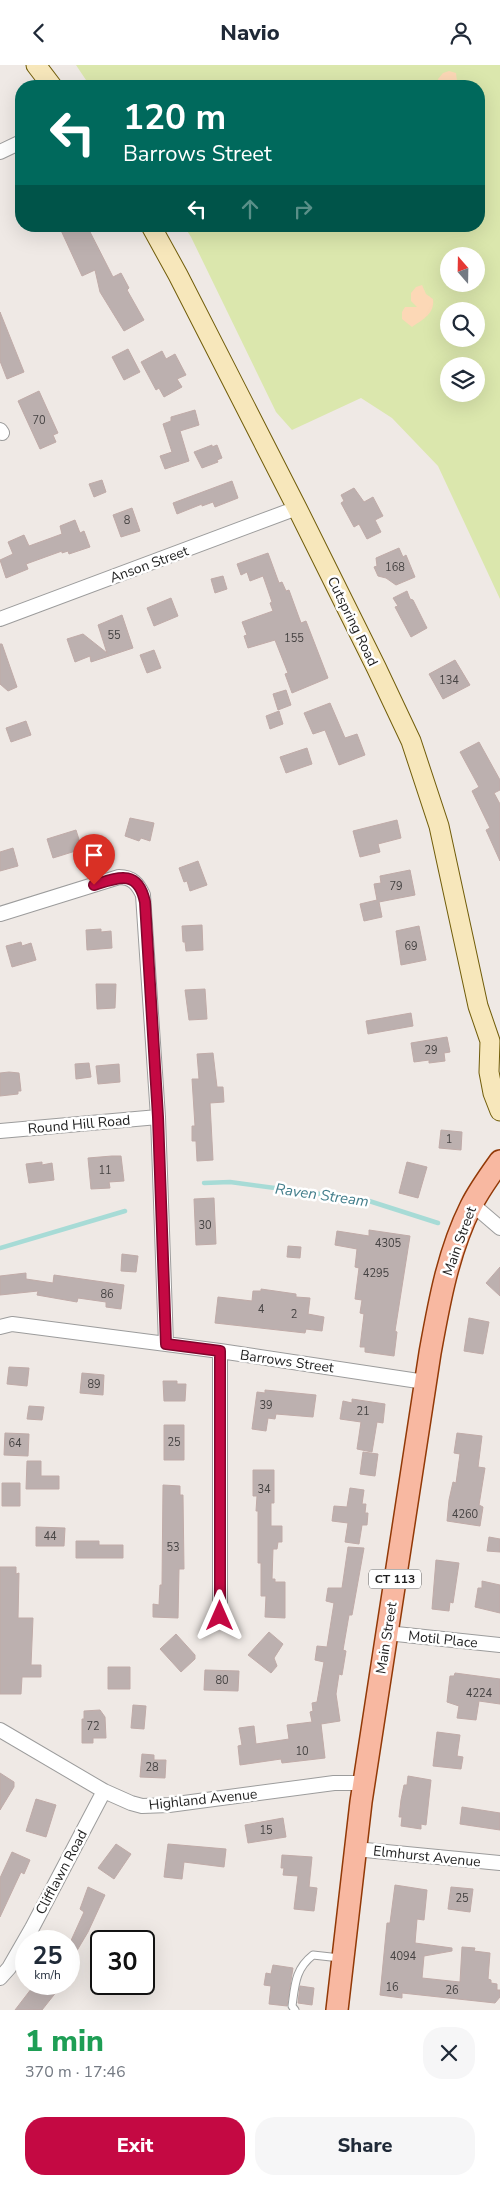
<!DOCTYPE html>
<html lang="en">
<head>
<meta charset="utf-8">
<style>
  body { margin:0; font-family:"Nunito Sans",sans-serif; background:#f6f6f7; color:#1f2937; height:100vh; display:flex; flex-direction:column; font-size:19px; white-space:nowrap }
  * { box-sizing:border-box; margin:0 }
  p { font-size:16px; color:#747a83 }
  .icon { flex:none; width:28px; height:28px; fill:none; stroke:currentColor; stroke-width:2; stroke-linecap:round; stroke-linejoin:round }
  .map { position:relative; height:1945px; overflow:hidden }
  .panel { display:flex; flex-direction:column; background:#fff; flex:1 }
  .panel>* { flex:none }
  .hud { position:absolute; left:15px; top:15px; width:470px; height:152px; border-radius:20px; box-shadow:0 5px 20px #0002; background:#00695c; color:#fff; overflow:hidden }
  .needle { width:32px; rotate:340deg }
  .controls { position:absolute; left:440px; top:182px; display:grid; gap:10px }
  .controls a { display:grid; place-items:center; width:45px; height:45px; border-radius:50%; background:#fff; box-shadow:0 5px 20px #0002; font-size:25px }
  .speed { position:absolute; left:15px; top:1865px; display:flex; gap:10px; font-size:25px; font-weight:700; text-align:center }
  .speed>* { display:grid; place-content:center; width:65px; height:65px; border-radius:50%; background:#fff; box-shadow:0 5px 20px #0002; line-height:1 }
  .speed small { font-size:12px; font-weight:400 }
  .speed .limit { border:2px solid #111; border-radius:8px; background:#fff; color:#111 }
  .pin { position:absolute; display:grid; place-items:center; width:42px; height:42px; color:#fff; margin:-51px -21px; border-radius:50% 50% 50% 0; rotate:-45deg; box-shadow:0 0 5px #0007 }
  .pin .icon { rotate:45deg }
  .me { position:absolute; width:55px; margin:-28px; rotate:0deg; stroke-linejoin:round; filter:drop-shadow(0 0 4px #0008) }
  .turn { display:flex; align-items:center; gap:18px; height:105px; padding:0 25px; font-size:22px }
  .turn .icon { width:65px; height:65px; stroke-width:2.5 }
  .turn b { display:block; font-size:35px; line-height:42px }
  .lanes { display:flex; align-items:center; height:48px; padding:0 25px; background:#0003; justify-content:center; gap:25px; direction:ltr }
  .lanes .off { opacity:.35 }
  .round { display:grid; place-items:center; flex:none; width:52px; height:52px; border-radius:20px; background:#f6f6f7 }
  .overview { display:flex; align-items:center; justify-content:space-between; height:85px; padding:0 25px }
  h1 { font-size:30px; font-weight:800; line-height:38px; color:#1e9e55 }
  .action { display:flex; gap:10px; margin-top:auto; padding:10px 25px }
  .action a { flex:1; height:58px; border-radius:20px; background:#c40943; color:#fff; font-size:20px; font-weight:800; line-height:58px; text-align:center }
  .action a+a { background:#f6f6f7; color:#1f2937 }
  header { display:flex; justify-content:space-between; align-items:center; height:65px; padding:0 25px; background:#fff; font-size:22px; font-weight:800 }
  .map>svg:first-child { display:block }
  .grass { fill:#dbe7ad; fill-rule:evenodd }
  .sand { fill:#fcd8b6 }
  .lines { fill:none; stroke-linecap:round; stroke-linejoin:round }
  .stream { stroke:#a7dbd6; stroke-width:4.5 }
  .building { fill:#bcb0af; stroke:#c0aba8 }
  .lane-casing { stroke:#9c9c9c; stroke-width:9 }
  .street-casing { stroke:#9c9c9c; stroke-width:16 }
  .secondary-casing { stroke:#715d0a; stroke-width:21 }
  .primary-casing { stroke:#923907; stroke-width:24 }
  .lane { stroke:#fff; stroke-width:7 }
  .street { stroke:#fff; stroke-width:14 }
  .secondary { stroke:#f7e7bb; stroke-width:19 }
  .primary { stroke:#f8b8a1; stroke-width:21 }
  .route-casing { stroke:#7f062c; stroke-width:12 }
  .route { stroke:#c40943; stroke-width:9 }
  .labels { text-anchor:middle; stroke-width:5; stroke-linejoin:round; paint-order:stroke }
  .number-label { font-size:11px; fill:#464343 }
  .shield { fill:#fff; stroke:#626262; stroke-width:1 }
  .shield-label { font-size:12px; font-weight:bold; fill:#1f1f1f }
  .street-label { font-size:14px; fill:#1f1f1f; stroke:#fff }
  .water-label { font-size:15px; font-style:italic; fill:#437e8b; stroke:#fff }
</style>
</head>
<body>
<header><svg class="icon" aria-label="back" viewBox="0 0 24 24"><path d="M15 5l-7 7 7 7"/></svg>Navio<svg class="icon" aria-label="person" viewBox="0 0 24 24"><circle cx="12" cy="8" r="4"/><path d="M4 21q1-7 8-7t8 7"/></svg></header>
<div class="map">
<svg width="500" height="1945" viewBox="0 0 500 1945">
  <rect width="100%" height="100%" fill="#efe9e5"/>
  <path class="grass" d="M76,0h424v534l-62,-133 -46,-48 -31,-20 -69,32 -16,-18 -85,-175 -7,-11h295v-140h-389zM449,191h27v28h-27zM449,246h27v28h-27zM449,301h27v28h-27z"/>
  <path class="sand" d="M449,6l7,2 1,8 7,5 -25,-1 -1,-6 5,-6z
    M422,220l4,9 7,5c2,15 -11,21 -21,28l-10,-8v-7l3,-5h12l-6,-6v-8l5,-6z"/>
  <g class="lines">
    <path class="stream" d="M204,1118l26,-1 136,18 72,23
      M0,1183l125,-37"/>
  </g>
  <path class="building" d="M59,161h28l26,51 8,-4 8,15 -2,2 17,30 -20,11 -24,-39 -5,-22 -13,6z
    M0,247l24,60 -17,7 -7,-18z
    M128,284l12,23 -16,8 -12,-23z
    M162,286l4,8 9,-5 11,21 -9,4 5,8 -18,10 -5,-9 -3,2 -15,-28z
    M39,326l19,42 -5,2 3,7 -16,7 -22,-48z
    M195,345l4,15 -19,6 9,30 -24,8 -5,-13 12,-4 -9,-28 8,-3v-4z
    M212,380v2l5,-2 5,13 -5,2 1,2 -16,6 -8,-16z
    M102,415l4,12 -12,5 -5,-13z
    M232,416l6,17 -23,9 -2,-5 -11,4v-2l-25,10 -4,-11z
    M354,423l10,14 9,-5 10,19 -8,4 6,12 -14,7 -8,-15 -5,3 -13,-24 3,-2 -3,-6z
    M132,443l8,23 -19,6 -8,-22z
    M75,455l5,13 4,-2 6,16 -21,7 -1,-3 -6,2v-2l-36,13 2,5 -22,9 -6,-18 13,-6 -5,-12 16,-7 5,11 33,-12 -2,-8z
    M399,483l4,9 3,-2 9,22 -19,8 -10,-7 -8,-2 -4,-9 3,-1 -1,-8z
    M268,488l11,30 3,-1 4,9 3,-1 12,33 5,-2 22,57 -36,15 -7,-19 3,-1 -13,-33 -27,8 -4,-12 3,-1 -5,-13 31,-11 -3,-8 2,-1 -9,-26 -13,5 -3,-9 -6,3 -4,-11z
    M223,511l4,13 -12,4 -4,-14z
    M407,526l3,8 3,1 14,28 -16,9 -16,-30 3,-1 -5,-8z
    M171,533l7,18 -24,10 -7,-18z
    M122,550l11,33 -42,14 -1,-6 -15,6 -8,-23 16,-5 24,19 -9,-28z
    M0,579h2l15,43 -9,4 -8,-7z
    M154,585l7,18 -14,5 -7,-18z
    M455,595l15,25 -27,14 -14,-25z
    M286,625l5,15 -13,5 -5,-16z
    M330,638l15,35 12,-4 8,21 -26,10 -14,-35 -12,4 -9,-21z
    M279,646l4,13 -13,5 -4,-13z
    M26,656l5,14 -20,7 -5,-14z
    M479,677l21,38v10l-6,3 6,11v57l-14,-31 4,-2 -18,-37 7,-4 -19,-35z
    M307,683l5,16 -26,9 -6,-16z
    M130,753l24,5 -4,18 -9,-3 -2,3 -14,-5z
    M397,755l4,18 -23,6 2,8 -20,5 -7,-26z
    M76,765l6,19 -29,9 -6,-19z
    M13,783l5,18 -18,5v-19z
    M198,796l9,24 -17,6 -3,-10 -3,1 -5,-14z
    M410,805l5,25 -36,7 3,15 -18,4 -4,-17 17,-4 -3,-16 7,-1 -1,-7z
    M202,860l1,25 -17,1 -1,-9h-2l-1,-16z
    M419,861l7,34 -25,5 -5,-34z
    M101,864v3l10,-1 1,17 -25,2 -1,-20z
    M21,877l1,4 9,-3 5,17 -24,7 -6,-21z
    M96,919h20l-1,24 -18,1z
    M205,924l2,30 -18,1 -4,-30z
    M411,948l2,13 -45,8 -2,-13z
    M447,972l3,15 -6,1 1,8 -16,2v-3l-15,2 -3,-19z
    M213,988l4,34h6l1,15 -14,1 3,57 -16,1 -1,-20h-4v-15h3l-3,-47h7l-2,-25z
    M89,998l2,14 -15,2 -1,-15z
    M119,999l1,18 -22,2 -2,-18z
    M9,1007l10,1 2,18h-3v3l-18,2v-23z
    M441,1065l21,2 -1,18 -22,-2z
    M112,1091h9l3,25 -15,1 1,6 -19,1 -3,-31z
    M42,1097v3l10,-2 2,17 -25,3 -3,-19z
    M407,1097l20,5 -9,31 -19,-5z
    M214,1133l2,46 -20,1 -2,-46z
    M369,1165l41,6 -15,95 2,1 -3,24 -29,-4v-5h-5l4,-33 -4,-1 2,-13 -7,-1 4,-31 -4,-1 2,-18 -22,-4 2,-14 32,5z
    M288,1181l13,1 -1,11 -13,-1z
    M122,1189l16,2 -2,16 -15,-1z
    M500,1202v29l-14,-13z
    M26,1208v6l27,4 1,-8 70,10 -3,24 -15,-2v-5l-28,-4 -1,4 -40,-7 1,-4 -38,4v-19z
    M261,1224l35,5v3l14,1 -2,16 16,3 -2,14 -16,-2 -1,4 -90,-10 3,-26 34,4 1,-10h8z
    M469,1253l20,4 -6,32 -19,-3z
    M9,1302l20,1 -2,18 -20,-2z
    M82,1308l22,2 -1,20 -23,-2z
    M163,1316h14v3h9l-1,17h-21z
    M265,1325l51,5 -3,22 -37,-3 -1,5 -7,-1 -2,13 -14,-2 5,-37 8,1z
    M352,1334l33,5 -2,19 -6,-1 -5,30 -15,-3 4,-27 -21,-3 3,-18 9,2z
    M29,1341l15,1 -2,13 -15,-1z
    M164,1360h20v35h-20z
    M5,1368l24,1 -1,22 -24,-1z
    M457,1368l25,3 -4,31 7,1 -6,37 4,2 -3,19 -33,-5 2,-21 4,-18 3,1 4,-29 -6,-1z
    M363,1387l15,2 -3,22 -15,-2z
    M27,1396h14v15h18v13h-33z
    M253,1405h21v33h-3v23h11v16h-4l-1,7h-4l-1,30h3v3h10v36l-20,-1 1,-21h-5v-33h-3v-52h-2l1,-15h-4z
    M2,1418h18v23h-18z
    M163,1420l17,1v9h3l1,74h-5l-1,49 -25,-1v-13l6,1 1,-20h2z
    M350,1423l14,2 -2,14h4l-1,9h3l-1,12h-5l-3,19 -14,-2 3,-19 -16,-2 2,-15 13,1z
    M36,1462l29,1 -1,18h-28z
    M489,1472l11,2v13l-13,-1z
    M76,1476h23v4h24v13h-47z
    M348,1482l16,1 -12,67h-3l-6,35 3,1 -4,24 -3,-1 -3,20 4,27 -19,3 4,34 -43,5 -1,-4 -41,6 -2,-19 4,-1 -3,-17 15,-2 2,18 33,-5 -2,-14 25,-3 -2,-10 3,-1 -1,-8 5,-1 7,-40 -9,-2 2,-14 10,1 7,-44 -8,-2 2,-13h14z
    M436,1495l23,3 -6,40 -3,-1 -1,9 -17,-2z
    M0,1502h16v7l3,-1 -1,45h15l-2,47h10v12h-19l-1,17h-21z
    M482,1516l18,4v28l-25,-6 3,-19h4z
    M269,1567l14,12 -9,14 3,8 -6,7 -23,-18z
    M176,1569l19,21v4l-14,13 -21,-23z
    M108,1602h22v22h-22z
    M205,1605l34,1 -1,20 -34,-1z
    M455,1608l45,6v25l-21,-3 -3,19 -19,-2 2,-12 -12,-4 3,-26h4z
    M133,1640l13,1 -2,23 -13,-1z
    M100,1645l5,7 1,21h-13v5h-11v-24h2v-8z
    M437,1667l23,3 -3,21 6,1 -2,12 -28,-3z
    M142,1689l12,1v5h12l-1,18 -25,-1z
    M0,1708l14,9v5l-14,23z
    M408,1711l23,4 -5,45 -5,-1v5l-20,-3 1,-9h-3l2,-17 3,-15h3z
    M36,1734l20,6 -10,32 -20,-6z
    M462,1742l38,6v17l-40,-6z
    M283,1753l3,19 -38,6 -3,-18z
    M116,1779l15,10 -17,25 -16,-11z
    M168,1779l58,5 -2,18 -40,-5 -2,17 -18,-2z
    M12,1787l18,8 -6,14 -3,-2 -21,45v-39z
    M282,1790l30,2 -3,30 8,1 -3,23 -20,-2 4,-33 -15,-1 1,-7h-3z
    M395,1820l32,5 -3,30 -7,-1 -2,24 37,5v3l-28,5 -2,22 38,4 2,-35 13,1 -1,3 16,2 -2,26 3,1v3l6,1v6h3v7l-5,6 -93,-10v5l-22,-3 7,-72h3z
    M88,1822l17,8 -17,37 -16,27 -3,-2v-12l15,-33 -4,-3z
    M451,1822l22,2 -3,23 -22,-3z
    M273,1900l20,3 -6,38 -18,-2 2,-18 -7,-1 2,-12 5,1z
    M35,1919h13l9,7 -15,19h-27z
    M300,1921l14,2 -2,17 -14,-2z"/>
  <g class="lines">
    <defs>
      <path id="lane" d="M295,1945l-3,-4c3,-21 3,-37 21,-51l27,3"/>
      <path id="street" d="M0,87l21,-10
        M0,365l2,3
        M0,554l297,-111
        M0,849l119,-37c13,0 19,7 24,18l15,222 8,227
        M0,1066l158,-14
        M472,1139l28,24
        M0,1262l12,-3 208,27 205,31
        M220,1286v265
        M387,1568l113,12
        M0,1665l104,61 27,12 11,3 27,-1 165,-22h30
        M355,1784l145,14
        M0,1913l9,-10 23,-40 72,-137"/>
      <path id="secondary" d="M36,0l16,21
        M151,161l27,49 119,233 79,159 35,74 28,85 39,180 12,35 -1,31 4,21 7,18"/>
      <path id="primary" d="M337,1945l24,-208 69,-449c9,-50 18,-101 41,-147 8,-16 19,-31 29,-45"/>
    </defs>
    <use href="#lane" class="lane-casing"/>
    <use href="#street" class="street-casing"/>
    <use href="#secondary" class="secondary-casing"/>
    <use href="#primary" class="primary-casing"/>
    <use href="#lane" class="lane"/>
    <use href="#street" class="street"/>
    <use href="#secondary" class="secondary"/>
    <use href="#primary" class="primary"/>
  </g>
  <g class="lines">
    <defs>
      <path id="route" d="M94,820c25,-8 44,-16 51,17l13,215 8,227 54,7v265"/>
    </defs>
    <use href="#route" class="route-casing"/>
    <use href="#route" class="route"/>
  </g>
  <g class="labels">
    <g class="number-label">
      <text x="39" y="359">70</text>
      <text x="127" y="459">8</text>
      <text x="395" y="506">168</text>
      <text x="114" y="574">55</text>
      <text x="294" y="577">155</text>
      <text x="449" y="619">134</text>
      <text x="396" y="825">79</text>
      <text x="411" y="885">69</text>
      <text x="431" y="989">29</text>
      <text x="449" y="1078">1</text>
      <text x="105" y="1109">11</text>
      <text x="205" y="1164">30</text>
      <text x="388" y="1182">4305</text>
      <text x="376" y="1212">4295</text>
      <text x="107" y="1233">86</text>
      <text x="261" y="1248">4</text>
      <text x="294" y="1253">2</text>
      <text x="94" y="1323">89</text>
      <text x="266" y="1344">39</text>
      <text x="363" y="1350">21</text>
      <text x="174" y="1381">25</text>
      <text x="15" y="1382">64</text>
      <text x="264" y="1428">34</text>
      <text x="465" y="1453">4260</text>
      <text x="50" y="1475">44</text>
      <text x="173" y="1486">53</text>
      <text x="222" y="1619">80</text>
      <text x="479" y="1632">4224</text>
      <text x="93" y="1665">72</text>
      <text x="302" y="1690">10</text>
      <text x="152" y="1706">28</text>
      <text x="266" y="1769">15</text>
      <text x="462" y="1837">25</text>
      <text x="403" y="1895">4094</text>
      <text x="392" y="1926">16</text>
      <text x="452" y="1929">26</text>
    </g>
    <rect class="shield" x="369" y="1504.5" width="52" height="19" rx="4"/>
    <g class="shield-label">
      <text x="395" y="1518">CT 113</text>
    </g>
    <g class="street-label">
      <text transform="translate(149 499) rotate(-20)" y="5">Anson Street</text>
      <text transform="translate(353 556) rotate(64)" y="5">Cutspring Road</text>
      <text transform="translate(79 1059) rotate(-5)" y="5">Round Hill Road</text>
      <text transform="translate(459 1176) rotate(-70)" y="5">Main Street</text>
      <text transform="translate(287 1296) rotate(8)" y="5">Barrows Street</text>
      <text transform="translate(386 1573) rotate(-81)" y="5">Main Street</text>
      <text transform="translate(443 1574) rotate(6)" y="5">Motil Place</text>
      <text transform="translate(203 1734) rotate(-6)" y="5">Highland Avenue</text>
      <text transform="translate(427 1791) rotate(6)" y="5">Elmhurst Avenue</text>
      <text transform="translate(61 1807) rotate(-62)" y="5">Clifflawn Road</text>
    </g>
    <g class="water-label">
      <text transform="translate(322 1130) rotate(8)" y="5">Raven Stream</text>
    </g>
  </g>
</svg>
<div class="controls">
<a><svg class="needle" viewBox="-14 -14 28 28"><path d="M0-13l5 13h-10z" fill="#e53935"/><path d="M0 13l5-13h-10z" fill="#747a83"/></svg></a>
<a><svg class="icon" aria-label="search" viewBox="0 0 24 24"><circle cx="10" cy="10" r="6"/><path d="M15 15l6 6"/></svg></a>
<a><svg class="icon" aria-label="layers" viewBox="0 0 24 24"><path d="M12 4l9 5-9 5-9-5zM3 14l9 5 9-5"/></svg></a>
</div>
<div class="speed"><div>25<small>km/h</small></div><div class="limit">30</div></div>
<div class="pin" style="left:94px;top:820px;background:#d93025"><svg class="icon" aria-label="arrive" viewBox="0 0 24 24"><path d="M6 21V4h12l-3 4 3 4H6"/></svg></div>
<svg class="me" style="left:220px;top:1551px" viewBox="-20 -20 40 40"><path d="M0-17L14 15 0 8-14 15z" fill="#c40943" stroke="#fff" stroke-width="4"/></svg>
<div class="hud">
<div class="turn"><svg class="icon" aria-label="left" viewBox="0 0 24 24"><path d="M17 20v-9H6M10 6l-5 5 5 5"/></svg><div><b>120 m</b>Barrows Street</div></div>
<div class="lanes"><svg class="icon" aria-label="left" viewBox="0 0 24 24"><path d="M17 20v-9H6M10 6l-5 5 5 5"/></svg><svg class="icon off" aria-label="ahead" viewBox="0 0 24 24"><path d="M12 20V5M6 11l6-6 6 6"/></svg><svg class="icon off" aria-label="right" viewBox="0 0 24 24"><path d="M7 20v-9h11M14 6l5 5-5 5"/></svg></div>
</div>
</div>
<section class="panel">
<div class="overview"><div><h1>1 min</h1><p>370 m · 17:46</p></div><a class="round"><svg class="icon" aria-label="close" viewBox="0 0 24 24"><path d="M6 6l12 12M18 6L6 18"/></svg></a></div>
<div class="action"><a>Exit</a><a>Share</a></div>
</section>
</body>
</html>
